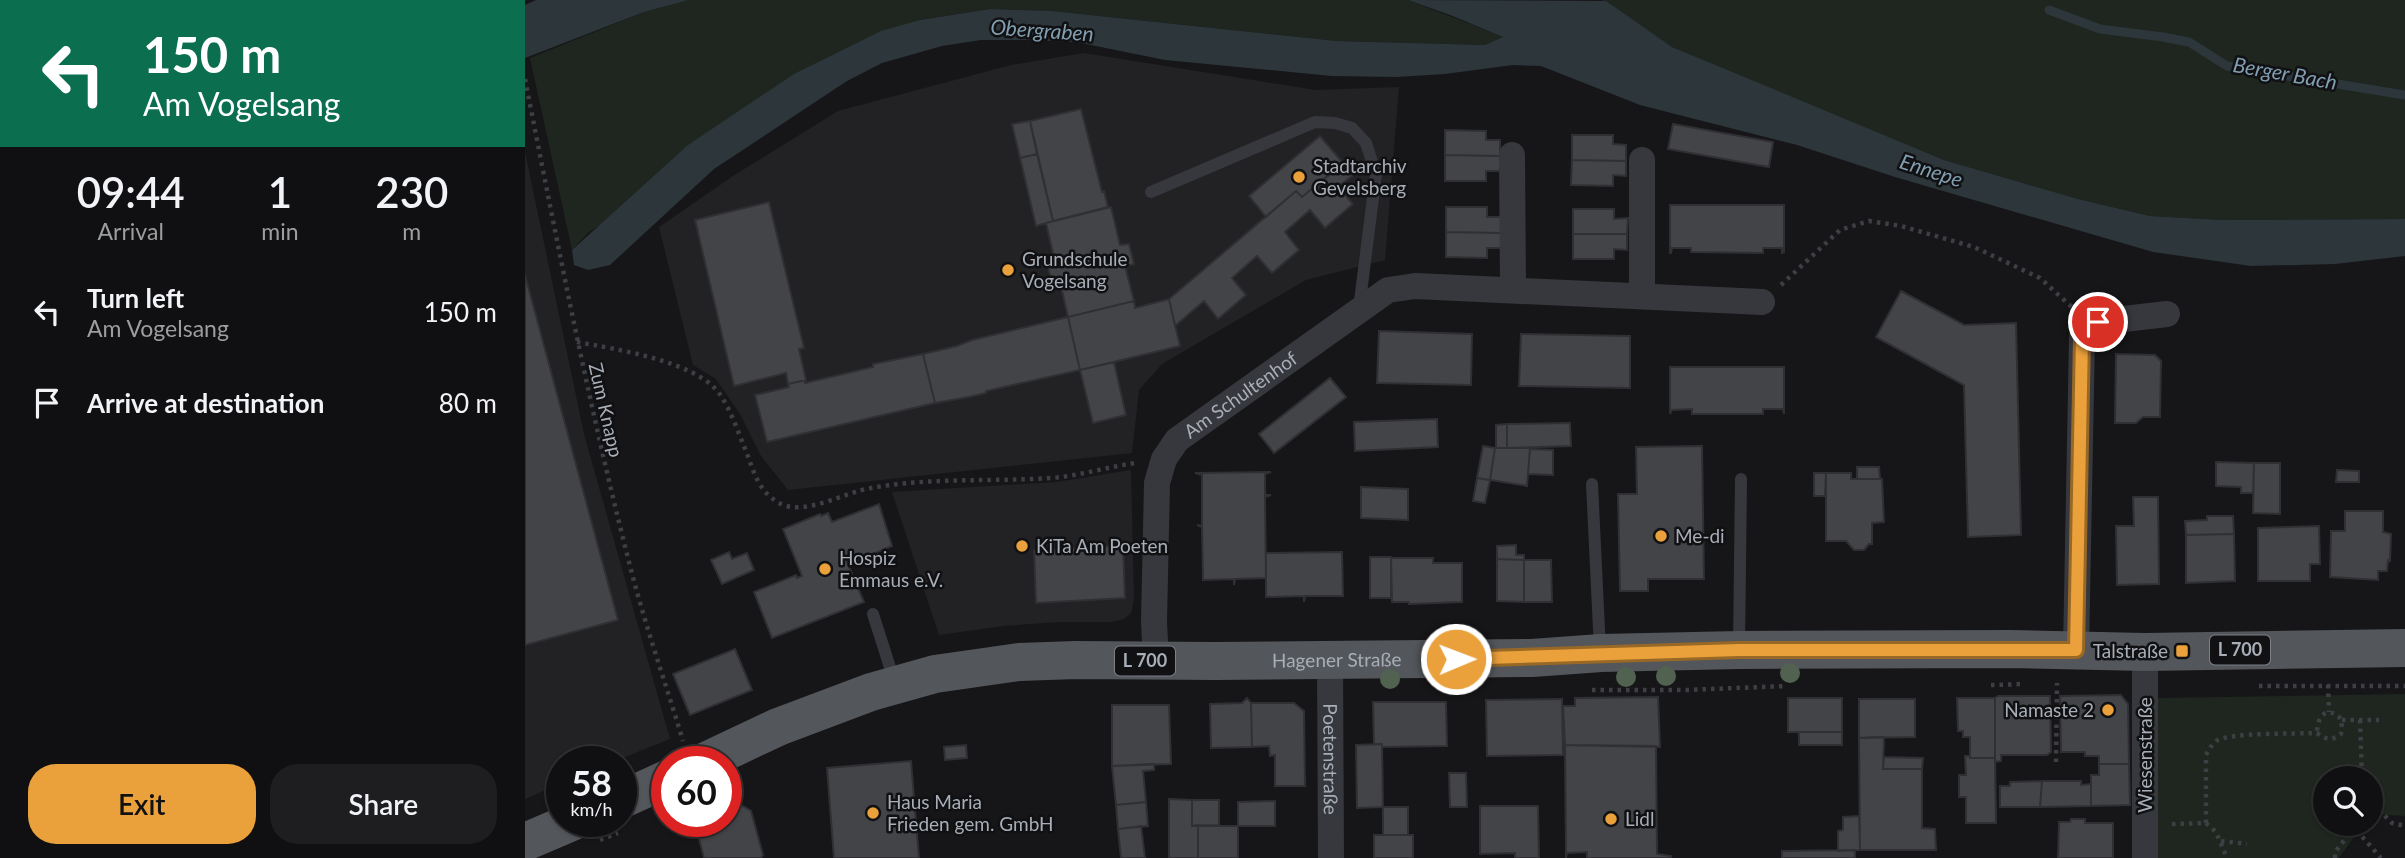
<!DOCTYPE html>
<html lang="en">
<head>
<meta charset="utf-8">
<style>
  body { margin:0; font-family:Lato,sans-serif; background:#1e1e20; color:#f1f3f6; height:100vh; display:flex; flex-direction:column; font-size:26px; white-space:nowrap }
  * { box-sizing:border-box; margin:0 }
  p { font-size:23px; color:#9c9d9f }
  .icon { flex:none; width:38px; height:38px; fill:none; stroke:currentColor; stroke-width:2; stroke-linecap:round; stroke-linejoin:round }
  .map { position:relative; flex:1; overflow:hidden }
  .sheet { display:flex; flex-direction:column; background:#101012; width:525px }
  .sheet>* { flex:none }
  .banner { background:#0b6e4f; color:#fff; overflow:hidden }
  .fabs { position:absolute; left:1788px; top:766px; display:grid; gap:14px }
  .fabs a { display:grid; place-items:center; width:70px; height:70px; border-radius:50%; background:#101012; box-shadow:0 2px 5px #0004,0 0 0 2px #303032; font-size:35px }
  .speed { position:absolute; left:21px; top:746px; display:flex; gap:14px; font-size:35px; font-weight:700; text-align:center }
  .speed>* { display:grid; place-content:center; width:91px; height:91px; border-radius:50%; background:#101012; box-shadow:0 2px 5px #0004,0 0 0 2px #303032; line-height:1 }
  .speed small { font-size:18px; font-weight:400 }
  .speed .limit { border:10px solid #d22; background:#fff; color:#111 }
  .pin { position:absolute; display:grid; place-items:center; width:60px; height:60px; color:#fff; margin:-30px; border:4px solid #fff; border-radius:50%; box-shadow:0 2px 7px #0007 }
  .me { position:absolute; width:77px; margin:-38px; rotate:89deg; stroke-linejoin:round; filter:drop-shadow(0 0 5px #0008) }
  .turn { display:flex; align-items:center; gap:24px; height:147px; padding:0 28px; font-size:32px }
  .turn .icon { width:91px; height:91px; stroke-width:2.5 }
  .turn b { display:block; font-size:49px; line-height:60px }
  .eta { display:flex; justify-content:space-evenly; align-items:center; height:119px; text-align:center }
  .eta b { font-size:42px; font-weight:600; line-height:49px }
  .action { display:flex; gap:14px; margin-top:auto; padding:14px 28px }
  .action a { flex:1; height:80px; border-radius:28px; background:#eaa03b; color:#111; font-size:28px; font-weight:600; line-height:80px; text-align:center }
  .action a+a { background:#1e1e20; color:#f1f3f6 }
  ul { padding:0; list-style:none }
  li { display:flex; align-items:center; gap:21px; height:91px; padding:0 28px }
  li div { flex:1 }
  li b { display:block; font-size:26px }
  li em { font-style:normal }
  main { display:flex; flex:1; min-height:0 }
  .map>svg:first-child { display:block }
  .built { fill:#222225 }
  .green { fill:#1e261f }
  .water { fill:#2c363b }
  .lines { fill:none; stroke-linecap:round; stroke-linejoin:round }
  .stream { stroke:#2c363b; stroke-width:9 }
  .building { fill:#424448; stroke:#303034; stroke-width:2 }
  .path { stroke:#3d3f44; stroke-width:4.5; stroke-dasharray:3.5 5; stroke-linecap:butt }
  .lane { stroke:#37383d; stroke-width:12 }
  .street { stroke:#37383d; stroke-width:26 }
  .primary { stroke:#53565b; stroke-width:38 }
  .tree { fill:#516251 }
  .route-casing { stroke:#986826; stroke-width:18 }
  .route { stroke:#eaa03b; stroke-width:12 }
  .poi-dot { fill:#eaa03b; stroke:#111113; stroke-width:2.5 }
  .labels { text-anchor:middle; stroke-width:5; stroke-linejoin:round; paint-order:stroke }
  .shield { fill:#111113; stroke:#7b7f86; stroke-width:2 }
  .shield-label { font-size:18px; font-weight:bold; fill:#a8aeb7 }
  .poi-label { font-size:19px; fill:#a8aeb7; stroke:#111113; text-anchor:start }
  .street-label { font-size:19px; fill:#a8aeb7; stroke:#111113 }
  .water-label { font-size:21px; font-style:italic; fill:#819fb1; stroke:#111113 }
</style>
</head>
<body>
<main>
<section class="sheet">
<div class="banner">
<div class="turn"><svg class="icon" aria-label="left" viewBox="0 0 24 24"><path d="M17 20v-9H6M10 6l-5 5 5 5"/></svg><div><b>150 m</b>Am Vogelsang</div></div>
</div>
<div class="eta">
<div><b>09:44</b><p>Arrival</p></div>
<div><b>1</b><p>min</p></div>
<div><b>230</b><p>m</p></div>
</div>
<ul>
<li><svg class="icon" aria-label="left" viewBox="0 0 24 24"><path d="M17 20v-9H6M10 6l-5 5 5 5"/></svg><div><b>Turn left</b><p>Am Vogelsang</p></div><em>150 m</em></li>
<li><svg class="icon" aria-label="arrive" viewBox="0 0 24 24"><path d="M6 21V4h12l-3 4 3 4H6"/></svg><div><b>Arrive at destination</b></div><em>80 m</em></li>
</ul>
<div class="action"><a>Exit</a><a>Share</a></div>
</section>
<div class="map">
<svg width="1880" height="858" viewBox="0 0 1880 858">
  <rect width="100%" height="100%" fill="#161618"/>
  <path class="built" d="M559,53l232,37 83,-3 -14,173 -79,20 -144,84 -23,26 -7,63 -344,37 -27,-34 -21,-42 -24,-35 -23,-14 -34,-138 77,-53 102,-63 173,-46z
    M0,152l59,282 86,305 -55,22h-53v22l-37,16z
    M606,470l3,130 -3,13 -7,6 -13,3h-53l-55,4 -64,9 -47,-143 164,-10z"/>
  <path class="green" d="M164,0h719l96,37 -19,8 -148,-4 -285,-30 -62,-2 -70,11 -331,212 -17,18 -42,-192 114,-46z
    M1077,0h803v219l-183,1 -72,-4 -72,-17 -134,-39 -146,-60 -126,-53z
    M1880,694v122l-34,-2v-35h-45v45h33v6l-20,28h-181v-160z"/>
  <path class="water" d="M11,0h153l-45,12 -119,46v-53z
    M883,0l198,1 66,46 272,113 134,39 72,17 73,4 182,-1v37l-70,8 -84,2 -98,-14 -258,-75 -98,-32 -157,-40 -99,-39 -28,-1 -68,9 -49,3 -64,-1 -167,-16 -89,-18 -49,-2h-46l-39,6 -60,17 -35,18 -133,88 -104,96 -22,5 -14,-5 -2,-15 116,-105 106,-71 87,-43 39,-11 70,-11 62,2 285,30 148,4 18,-8 -53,-22z"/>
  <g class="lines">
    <path class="stream" d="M1524,10l51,19 63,8 26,5 38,24 178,29"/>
  </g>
  <path class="building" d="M556,109l21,83 2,-1 4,16 -55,14 -23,-100z
    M505,121l7,33 -17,4 -8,-34z
    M1148,124l100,18 -4,25 -101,-18z
    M920,130l41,1v9h14v16l-55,-1z
    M1047,135h41v9l13,1v16l-54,-1z
    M795,136l23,27 -41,34 -6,-6 -30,26 -17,-21z
    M512,154l16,67 -17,5 -16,-68z
    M920,155l55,1v15h-14v10h-41z
    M1047,160l54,1v15l-13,-1v11l-42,-1z
    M818,164l9,12 -14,11 15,17 -28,24 -15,-18 -25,22 14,18 -27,23 -15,-17 -25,22 14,17 -28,24 -14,-18 -29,25 -6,-27 127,-108 6,6z
    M244,202l35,146 -5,1 7,31 -18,4 -2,-11 -52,13 -39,-166z
    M1145,205h114v47l-2,1v-5h-19v5l-72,-1v-4h-19l-1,5h-1z
    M586,207l9,38 9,-1 5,20 -9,2 9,35 -66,16 -8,-35 -8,1 -5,-19 8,-2 -9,-39z
    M921,207h41v10h14v16l-55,-1z
    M1048,209h41v10l14,-1 -1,16h-54z
    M921,232l55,1v15h-14v10l-41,-1z
    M1048,234h54v16l-13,-1v10h-41z
    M0,275l93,345 -93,25z
    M1376,291l63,34 52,-2 5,212 -53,2 -4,-152 -88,-48z
    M644,299l11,47 -100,24 -12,-53 66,-16 1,7z
    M543,317l12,53 -94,21v2l-17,4 -34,6 -12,-49 34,-8 15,-6z
    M854,331l93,3 -1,51 -94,-2z
    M996,334l109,2v52l-111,-2z
    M398,354l12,49 -168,39 -12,-47 34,-8 -1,-3 17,-4v3l68,-16v-3z
    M1591,354l39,1 6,6 -1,56h-17l-7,6h-21z
    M589,362l12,53 -33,8 -13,-53z
    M1145,367h114v47l-1,-5h-20v5h-71v-5l-20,1 -2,4z
    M805,378l16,19 -72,56 -15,-19z
    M912,419l1,28 -83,4 -1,-29z
    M1045,423l1,23 -64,2v-24z
    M982,424v24h-11v-23z
    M958,446l12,2 -5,32 -13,-2z
    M1177,446l2,133h-56v12h-28l-2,-97h19l-1,-47z
    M970,448h35l-3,38 -37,-6z
    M1005,449l23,1v25l-25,-1z
    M1691,462l38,1 -1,30h-12v-6l-25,-1z
    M1729,463h26v51l-27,-1z
    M1332,467h22l1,12h-23z
    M1812,470l22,1v11h-23z
    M746,472l-6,2v21h6l-6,2 1,81 -31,1 -1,6v-6l-31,1 -1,-53 -5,-2 5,1v-51l-7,-2z
    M1289,473h12l-1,23h-11z
    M1301,473h25v6h31l2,43 -12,1v21h-3l-5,6h-10l-8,-9h-20z
    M952,478l13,2 -5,23 -12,-2z
    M836,487l47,2v31l-47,-2z
    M1608,497h25l1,87 -42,1 -1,-59h18z
    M354,504l13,42 -35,15 -1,-2 -9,3 17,40 -92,36 -18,-46 42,-17 1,3 5,-2 -19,-47 37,-15 1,2 7,-3 4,9z
    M1820,511h38v21l8,2 -1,27 -2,-1 -1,11h-9v9l-48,-3 1,-46h14z
    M1682,516h26l1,18 -48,1 -1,-14 22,-1z
    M1794,526l1,38h-10v17h-52v-53z
    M1709,534l1,47 -49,2v-48z
    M598,545l2,53 -89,5 -2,-52z
    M991,545v10h8v5l-27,-1v-13z
    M204,552l3,7 15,-6 7,17 -32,14 -11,-24z
    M817,552l1,44h-38l-1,6v-6l-38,1v-44z
    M845,557h21v41h-21z
    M866,558h42v5h29v39l-53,2v-2h-17z
    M972,559l27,1v42l-27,-1z
    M999,560h27l1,42h-28z
    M210,649l17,41 -62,25 -17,-41z
    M1596,695l7,9 1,60h-30v-8h-14v-4h-24l-1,-56z
    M1473,696h52l1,56 -4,3h-46v6l-6,1v-64z
    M1133,697l2,50 -95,-2 -2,-39h12v-8z
    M722,698l4,5 1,44 -41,1 -1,-44 32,-1z
    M1263,698h54v34h-54z
    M1432,698h38v60h-25v-21h-7v-6h-5z
    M1037,699l1,56 -76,1 -1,-56z
    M1334,699h56v38l-56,1z
    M848,702h73l1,44 -65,1v-3h-8z
    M726,703h43l10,8 1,75h-30v-31l-5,1 -1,-10 -17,1z
    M587,705h57l2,59 -59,2z
    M1274,732h43v13h-43z
    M1359,737l-1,32h39v59l13,1 1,21h-76l-1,-112z
    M857,744l1,63 -26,1 -1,-63z
    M441,745l1,13 -22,2 -1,-13z
    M1040,745l91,1 1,108 14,2v2h-84v-6l-20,1 -1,5z
    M1440,756h5v2h25l1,65h-30v-26h-7v-22h7z
    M1359,757l39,1 -1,11h-39z
    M386,761l8,97h-85l-7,-90z
    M629,764v6l-11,1 3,31 -30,3 -4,-39z
    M1574,764h30l1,41 -39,1v-31h8z
    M924,773h17l1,34h-17z
    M1517,781l-2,26h-40v-21h10v-4z
    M1517,781h39v4l10,-1v22l-51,1z
    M644,799l23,1v26l6,-1v33h-29z
    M667,800h27v26h-27z
    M750,801v25h-37v-24z
    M621,802l2,24 -30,3 -2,-24z
    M218,806l8,5 12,44 -2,3h-57l-8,-31 3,-6h27v-10z
    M955,806h58l1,52h-24v-5l-35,1z
    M858,807h25v28h-25z
    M1334,816l1,34 -22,1v-20l5,-1v-13z
    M1546,819h14v4h28v35h-55l1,-36h11z
    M673,825l40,1v32h-40z
    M616,826l4,32h-24l-3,-29z
    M849,835h39v23h-39z
    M1330,850v8h-73v-7z"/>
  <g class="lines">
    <path class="path" d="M0,79c32,162 63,323 104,483 15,60 36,119 54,179
      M1256,285l59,-55 29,-9 32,5 73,21 66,31 34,31
      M52,342c38,7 118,19 142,51 12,17 19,39 27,58 8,21 12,40 33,52 25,14 66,-11 92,-15 61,-11 119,-6 180,-10 28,-2 56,-11 84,-15
      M1466,685l33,-1
      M1803,685l1,27
      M1734,686h146
      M1067,690h94l100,-4
      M1817,720h37
      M1835,720l2,59
      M1531,762l1,-79
      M1846,807l6,1 15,15 13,3
      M1681,823v-68c3,-5 5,-10 10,-14 14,-9 81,-7 101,-8 9,7 15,8 24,1l1,-14c-15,-16 -25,-4 -25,13
      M1647,824l34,-1 10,9 11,26
      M1826,824l30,34
      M75,840l18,-7
      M1696,841l26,3
      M1810,858v-6l18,-23"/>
    <path class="lane" d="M626,192l164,-70 20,1 17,5 14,15 10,31 -17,135
      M1067,484l8,166
      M348,614l21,66
      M1214,646l2,-167"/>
    <g class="street">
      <path d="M987,155l1,134"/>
      <path d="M1117,160v136"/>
      <path d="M1551,650l6,-313 16,-15 69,-8"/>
      <path id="s1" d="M631,661l-2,-39 3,-139 7,-24 13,-19 211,-150 27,-4 347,16"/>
      <path id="s2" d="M805,661l1,197"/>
      <path d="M1620,858v-206"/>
    </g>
    <g class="primary">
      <path id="s3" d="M181,761l72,-34 93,-35 64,-18 84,-12 57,-2 140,1 316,-3 69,-5 138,-3 271,-1 135,3 260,-4"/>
      <path d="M96,800l46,-21"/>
      <path d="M0,842l49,-21"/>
    </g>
  </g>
  <g class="tree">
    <circle cx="1265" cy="673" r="10"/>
    <circle cx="1141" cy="676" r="10"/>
    <circle cx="1101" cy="677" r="10"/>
    <circle cx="865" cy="679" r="10"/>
  </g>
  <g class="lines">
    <defs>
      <path id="route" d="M931,659l283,-9h337l6,-313 16,-15"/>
    </defs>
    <use href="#route" class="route-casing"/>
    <use href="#route" class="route"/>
  </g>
  <g class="poi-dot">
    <circle cx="774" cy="177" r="7"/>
    <circle cx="483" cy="270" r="7"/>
    <circle cx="1136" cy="536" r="7"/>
    <circle cx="497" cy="546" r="7"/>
    <circle cx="300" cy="569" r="7"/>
    <rect x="1650" y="644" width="14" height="14" rx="3.5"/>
    <circle cx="1583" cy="710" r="7"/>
    <circle cx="348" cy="813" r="7"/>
    <circle cx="1086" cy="819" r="7"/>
  </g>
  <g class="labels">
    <g class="shield">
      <rect x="1685" y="635.5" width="60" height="29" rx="5"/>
      <rect x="590" y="646.5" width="60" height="29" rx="5"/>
    </g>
    <g class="shield-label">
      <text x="1715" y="656">L 700</text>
      <text x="620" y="667">L 700</text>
    </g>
    <g class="poi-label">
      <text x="788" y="173">Stadtarchiv<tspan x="788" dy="22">Gevelsberg</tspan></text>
      <text x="497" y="266">Grundschule<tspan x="497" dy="22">Vogelsang</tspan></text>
      <text x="1150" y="543">Me-di</text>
      <text x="511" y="553">KiTa Am Poeten</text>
      <text x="314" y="565">Hospiz<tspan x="314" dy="22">Emmaus e.V.</tspan></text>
      <text x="1643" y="658" text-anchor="end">Talstraße</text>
      <text x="1569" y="717" text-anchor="end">Namaste 2</text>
      <text x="362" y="809">Haus Maria<tspan x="362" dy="22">Frieden gem. GmbH</tspan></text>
      <text x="1100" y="826">Lidl</text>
    </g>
    <g class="street-label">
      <text dy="7" stroke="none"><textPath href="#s1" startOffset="304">Am Schultenhof</textPath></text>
      <text transform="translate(81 410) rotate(77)" y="7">Zum Knapp</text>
      <text dy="7" stroke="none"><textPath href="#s3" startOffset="648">Hagener Straße</textPath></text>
      <text transform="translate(1620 755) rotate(-90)" y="7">Wiesenstraße</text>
      <text dy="7" stroke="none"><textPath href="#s2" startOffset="98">Poetenstraße</textPath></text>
    </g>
    <g class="water-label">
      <text transform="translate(517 31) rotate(4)" y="7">Obergraben</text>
      <text transform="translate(1760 74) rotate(10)" y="7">Berger Bach</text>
      <text transform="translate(1406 171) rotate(18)" y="7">Ennepe</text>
    </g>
  </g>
</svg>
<div class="fabs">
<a><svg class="icon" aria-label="search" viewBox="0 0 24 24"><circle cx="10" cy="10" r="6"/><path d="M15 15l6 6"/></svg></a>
</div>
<div class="speed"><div>58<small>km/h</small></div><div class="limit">60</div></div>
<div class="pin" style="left:1573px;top:322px;background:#d93025"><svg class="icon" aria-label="arrive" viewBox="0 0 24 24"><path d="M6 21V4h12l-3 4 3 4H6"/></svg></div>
<svg class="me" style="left:931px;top:659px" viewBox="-20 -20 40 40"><circle r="17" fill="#eaa03b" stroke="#fff" stroke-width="3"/><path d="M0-11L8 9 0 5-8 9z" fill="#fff"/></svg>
</div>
</main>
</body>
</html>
